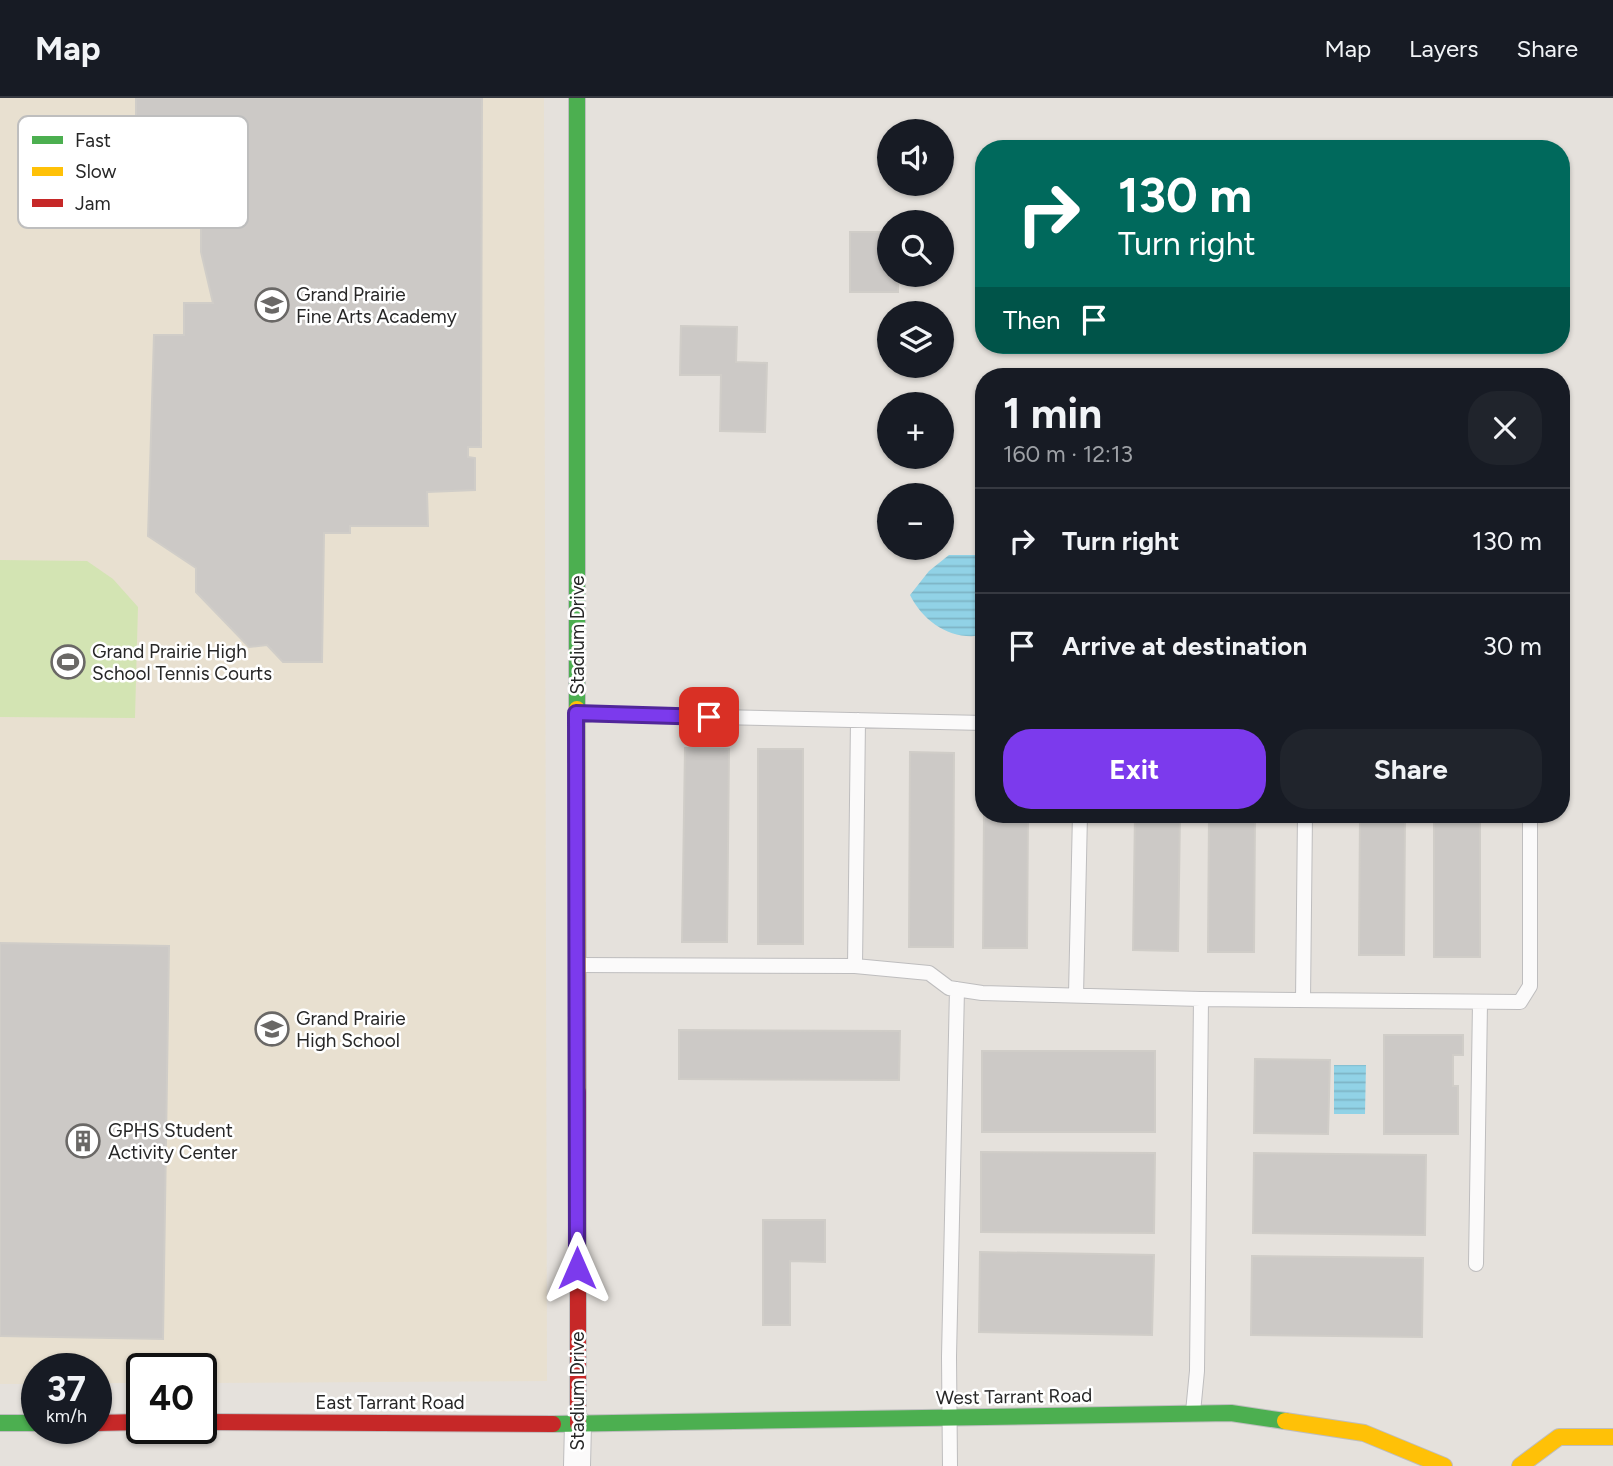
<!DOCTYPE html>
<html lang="en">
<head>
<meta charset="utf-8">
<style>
  body { margin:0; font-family:Figtree,sans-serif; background:#20242c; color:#f1f3f6; height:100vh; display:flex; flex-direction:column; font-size:26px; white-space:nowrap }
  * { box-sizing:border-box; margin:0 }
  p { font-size:23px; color:#9ea1a6 }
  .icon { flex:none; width:38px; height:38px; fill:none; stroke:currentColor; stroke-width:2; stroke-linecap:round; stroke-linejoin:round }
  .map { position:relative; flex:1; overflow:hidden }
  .details { position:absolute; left:975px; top:270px; width:595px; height:455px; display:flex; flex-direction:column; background:#171b24; border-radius:28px; box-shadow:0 2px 5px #0004 }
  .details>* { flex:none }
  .hud { position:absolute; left:975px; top:42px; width:595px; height:214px; border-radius:28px; box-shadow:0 2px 5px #0004; background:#00695c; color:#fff; overflow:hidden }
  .tools { position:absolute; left:877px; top:21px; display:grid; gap:14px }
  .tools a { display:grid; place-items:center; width:77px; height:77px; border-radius:50%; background:#171b24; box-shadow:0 2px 5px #0004; font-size:35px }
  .speed { position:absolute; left:21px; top:1255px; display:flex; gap:14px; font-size:35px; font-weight:700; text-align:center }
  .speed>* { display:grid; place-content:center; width:91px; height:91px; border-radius:50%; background:#171b24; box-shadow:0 2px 5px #0004; line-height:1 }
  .speed small { font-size:18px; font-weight:400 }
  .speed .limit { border:4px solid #111; border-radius:10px; background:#fff; color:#111 }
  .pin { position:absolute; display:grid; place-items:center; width:60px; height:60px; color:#fff; margin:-30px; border-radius:14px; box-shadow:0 4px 10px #0006 }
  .me { position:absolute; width:77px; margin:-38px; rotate:0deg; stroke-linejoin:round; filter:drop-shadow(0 0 5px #0008) }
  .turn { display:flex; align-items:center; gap:24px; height:147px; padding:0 28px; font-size:32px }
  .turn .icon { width:91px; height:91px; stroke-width:2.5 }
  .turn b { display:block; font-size:49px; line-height:60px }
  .then { display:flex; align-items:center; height:66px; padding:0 28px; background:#0003; gap:14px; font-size:26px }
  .round { display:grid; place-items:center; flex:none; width:74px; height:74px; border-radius:28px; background:#20242c }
  .overview { display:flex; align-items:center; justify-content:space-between; height:119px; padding:0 28px }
  h1 { font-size:42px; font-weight:700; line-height:52px }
  .button { display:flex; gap:14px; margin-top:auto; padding:14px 28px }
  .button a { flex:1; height:80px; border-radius:28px; background:#7c3aed; color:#fff; font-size:28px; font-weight:700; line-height:80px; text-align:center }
  .button a+a { background:#20242c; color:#f1f3f6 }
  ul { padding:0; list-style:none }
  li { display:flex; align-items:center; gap:21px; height:105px; padding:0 28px; border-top:2px solid #363941 }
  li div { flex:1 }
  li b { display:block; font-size:26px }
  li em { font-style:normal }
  header { display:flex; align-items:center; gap:42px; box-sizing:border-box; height:98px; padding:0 35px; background:#171b24; border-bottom:2px solid #363941 }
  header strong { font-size:33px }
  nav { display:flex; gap:38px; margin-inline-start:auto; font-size:24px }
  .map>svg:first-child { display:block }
  .education { fill:#e8e0d0 }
  .pitch { fill:#d3e4b3 }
  .water { fill:url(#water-rules) }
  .building { fill:#ccc9c6; stroke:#d0cdc8; stroke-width:2 }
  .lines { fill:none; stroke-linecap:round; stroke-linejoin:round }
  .lane-casing { stroke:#bebdbe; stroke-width:16 }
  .street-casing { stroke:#bebdbe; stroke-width:28 }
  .fast-casing { stroke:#bebdbe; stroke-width:18 }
  .slow-casing { stroke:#bebdbe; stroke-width:18 }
  .jam-casing { stroke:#bebdbe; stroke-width:18 }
  .lane { stroke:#fbfafa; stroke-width:14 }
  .street { stroke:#fbfafa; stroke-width:26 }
  .fast { stroke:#4caf50; stroke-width:16 }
  .slow { stroke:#ffc107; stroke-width:16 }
  .jam { stroke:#c62828; stroke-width:16 }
  .route-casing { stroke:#51269a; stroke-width:18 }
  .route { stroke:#7c3aed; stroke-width:12 }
  .labels { text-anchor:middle; stroke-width:5; stroke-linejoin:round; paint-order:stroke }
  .poi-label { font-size:19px; fill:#272727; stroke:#fff; text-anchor:start }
  .street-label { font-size:19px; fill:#272727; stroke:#fff }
  .key { fill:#fff; stroke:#bebebe; stroke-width:2 }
  .key-label { font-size:19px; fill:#272727 }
</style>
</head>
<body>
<header>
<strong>Map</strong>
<nav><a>Map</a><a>Layers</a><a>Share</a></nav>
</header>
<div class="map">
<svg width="1613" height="1368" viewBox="0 0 1613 1368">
  <defs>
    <pattern id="water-rules" width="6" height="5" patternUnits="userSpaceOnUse" patternTransform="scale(1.75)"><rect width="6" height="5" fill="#91d2e6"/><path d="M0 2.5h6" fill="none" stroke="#7db4c5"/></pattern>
  </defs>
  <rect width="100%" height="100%" fill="#e5e1dc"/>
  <path class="education" d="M0,0h544l3,1283 -346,2v-15h-59v15h-46v-15h-59v16h-37z"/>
  <path class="pitch" d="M0,462l87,1 26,18 25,28 -3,111 -135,-1z"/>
  <path class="water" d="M949,457h34v80c-31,6 -59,-12 -73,-40l19,-24z
    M1334,967h32l-1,49h-31z"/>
  <path class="building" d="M136,0h346l-1,349h-13v10l7,1v32l-48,2 1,34h-78v7h-26l-2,129h-39l-16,-17 -18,2 -53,-55v-24l-48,-32 6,-201h30v-32h29l-12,-51v-56l6,-42h-71z
    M850,134h39v43h9v17h-48z
    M681,228l56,1 -1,35 31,1 -2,69 -45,-1 1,-56h-41z
    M685,650l44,1 -2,193h-45z
    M758,651h45v195h-45z
    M910,654l44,1 -1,194h-44z
    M984,716h44l-1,134h-44z
    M1135,716h45l-2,137 -45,-1z
    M1209,716h46l-1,138h-46z
    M1360,716h45l-1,141h-45z
    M1434,716h46v143h-46z
    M0,845l169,3 -6,393 -163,-3z
    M679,932l221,1 -1,49 -220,-1z
    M1384,937h79v20h-10v31h5v48h-74z
    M982,953h173v81h-173z
    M1255,961l75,1 -2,74 -74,-1z
    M981,1054l174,1 -1,80 -173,-1z
    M1254,1055l172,2 -1,80 -172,-2z
    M763,1122h62v42l-35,-1v64h-27z
    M980,1154l174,3 -2,80 -173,-3z
    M1252,1158l171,2 -1,79 -171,-2z"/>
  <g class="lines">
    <defs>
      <path id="lane" d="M579,616l405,9
        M577,867l278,1 74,7 20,15 33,5 219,6 319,3 10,-16v-172
        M855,868l3,-246
        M1076,897l4,-181
        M1303,902l2,-186
        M1476,1166l4,-261
        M1193,1314l4,-41 4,-372
        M950,1368l-1,-109 8,-368"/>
      <path id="street" d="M577,1368l1,-42"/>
      <path id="fast" d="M577,0v611
        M0,1325h37
        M553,1326l678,-11 54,8"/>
      <path id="slow" d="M577,611l1,383
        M1285,1323l79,12 80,33
        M1520,1368l39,-29h54"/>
      <path id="jam" d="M578,994v332
        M201,1324l352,2
        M96,1325l46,-1"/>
    </defs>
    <use href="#lane" class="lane-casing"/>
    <use href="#street" class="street-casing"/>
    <use href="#fast" class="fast-casing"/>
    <use href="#slow" class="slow-casing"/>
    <use href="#jam" class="jam-casing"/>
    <use href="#lane" class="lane"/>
    <use href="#street" class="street"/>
    <use href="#fast" class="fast"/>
    <use href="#slow" class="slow"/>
    <use href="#jam" class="jam"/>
  </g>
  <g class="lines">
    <defs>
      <path id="route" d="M577,1170l-1,-555 133,4"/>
    </defs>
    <use href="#route" class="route-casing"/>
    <use href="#route" class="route"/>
  </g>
  <defs>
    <symbol id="school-ring" viewBox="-11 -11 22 22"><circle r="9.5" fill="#fff" stroke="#6a6866" stroke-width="1.5"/><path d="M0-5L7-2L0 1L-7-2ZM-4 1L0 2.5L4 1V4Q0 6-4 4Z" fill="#6a6866"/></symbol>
    <symbol id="stadium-ring" viewBox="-11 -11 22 22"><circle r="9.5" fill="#fff" stroke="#6a6866" stroke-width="1.5"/><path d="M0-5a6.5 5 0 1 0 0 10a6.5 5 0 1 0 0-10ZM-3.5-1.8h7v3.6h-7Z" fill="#6a6866"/></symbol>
    <symbol id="building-ring" viewBox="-11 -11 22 22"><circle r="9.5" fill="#fff" stroke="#6a6866" stroke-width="1.5"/><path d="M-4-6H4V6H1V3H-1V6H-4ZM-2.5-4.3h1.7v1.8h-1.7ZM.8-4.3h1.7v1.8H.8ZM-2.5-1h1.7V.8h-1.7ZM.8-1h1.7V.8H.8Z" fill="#6a6866"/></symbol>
  </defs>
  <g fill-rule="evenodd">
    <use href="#school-ring" x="253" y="188" width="38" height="38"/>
    <use href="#stadium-ring" x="49" y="545" width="38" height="38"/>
    <use href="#school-ring" x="253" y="912" width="38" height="38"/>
    <use href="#building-ring" x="64" y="1024" width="38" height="38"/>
  </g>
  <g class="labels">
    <g class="poi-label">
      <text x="296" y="203">Grand Prairie<tspan x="296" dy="22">Fine Arts Academy</tspan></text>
      <text x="92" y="560">Grand Prairie High<tspan x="92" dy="22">School Tennis Courts</tspan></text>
      <text x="296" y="927">Grand Prairie<tspan x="296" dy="22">High School</tspan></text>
      <text x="108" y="1039">GPHS Student<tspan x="108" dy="22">Activity Center</tspan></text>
    </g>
    <g class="street-label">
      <text transform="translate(577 537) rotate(-90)" y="7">Stadium Drive</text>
      <text transform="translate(577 1293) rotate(-90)" y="7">Stadium Drive</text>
      <text transform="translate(1014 1298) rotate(-1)" y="7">West Tarrant Road</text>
      <text x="390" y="1311">East Tarrant Road</text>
    </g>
  </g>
  <rect x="18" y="18" width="230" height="112" rx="10" class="key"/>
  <rect x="32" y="38" width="31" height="8" fill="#4caf50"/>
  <rect x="32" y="69" width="31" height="9" fill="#ffc107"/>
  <rect x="32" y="101" width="31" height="8" fill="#c62828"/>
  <g class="key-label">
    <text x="75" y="49">Fast</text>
    <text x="75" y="80">Slow</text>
    <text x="75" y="112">Jam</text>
  </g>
</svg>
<div class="tools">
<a><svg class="icon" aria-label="sound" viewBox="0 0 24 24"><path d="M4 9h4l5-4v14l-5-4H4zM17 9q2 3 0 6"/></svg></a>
<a><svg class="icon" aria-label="search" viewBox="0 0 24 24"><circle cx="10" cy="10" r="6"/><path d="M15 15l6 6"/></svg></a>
<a><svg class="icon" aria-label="layers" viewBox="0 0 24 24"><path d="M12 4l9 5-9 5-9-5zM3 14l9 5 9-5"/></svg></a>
<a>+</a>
<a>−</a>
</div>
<div class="speed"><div>37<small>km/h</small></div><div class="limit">40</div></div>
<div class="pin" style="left:709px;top:619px;background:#d93025"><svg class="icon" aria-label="arrive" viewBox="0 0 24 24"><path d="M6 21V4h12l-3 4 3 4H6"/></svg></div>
<svg class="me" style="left:577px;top:1170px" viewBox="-20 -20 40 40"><path d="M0-17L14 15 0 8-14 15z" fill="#7c3aed" stroke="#fff" stroke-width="4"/></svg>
<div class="hud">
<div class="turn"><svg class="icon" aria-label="right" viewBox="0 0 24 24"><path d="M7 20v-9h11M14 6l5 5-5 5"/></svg><div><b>130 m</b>Turn right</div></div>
<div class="then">Then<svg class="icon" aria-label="arrive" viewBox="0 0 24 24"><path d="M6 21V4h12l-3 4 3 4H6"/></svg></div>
</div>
<section class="details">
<div class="overview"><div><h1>1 min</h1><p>160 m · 12:13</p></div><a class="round"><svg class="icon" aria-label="close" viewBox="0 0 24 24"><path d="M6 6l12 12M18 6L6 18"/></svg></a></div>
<ul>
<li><svg class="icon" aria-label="right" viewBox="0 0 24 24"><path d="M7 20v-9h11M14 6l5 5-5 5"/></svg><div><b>Turn right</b></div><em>130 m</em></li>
<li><svg class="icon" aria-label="arrive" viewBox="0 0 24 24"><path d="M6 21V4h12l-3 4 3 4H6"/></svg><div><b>Arrive at destination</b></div><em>30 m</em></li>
</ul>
<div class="button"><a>Exit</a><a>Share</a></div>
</section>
</div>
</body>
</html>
